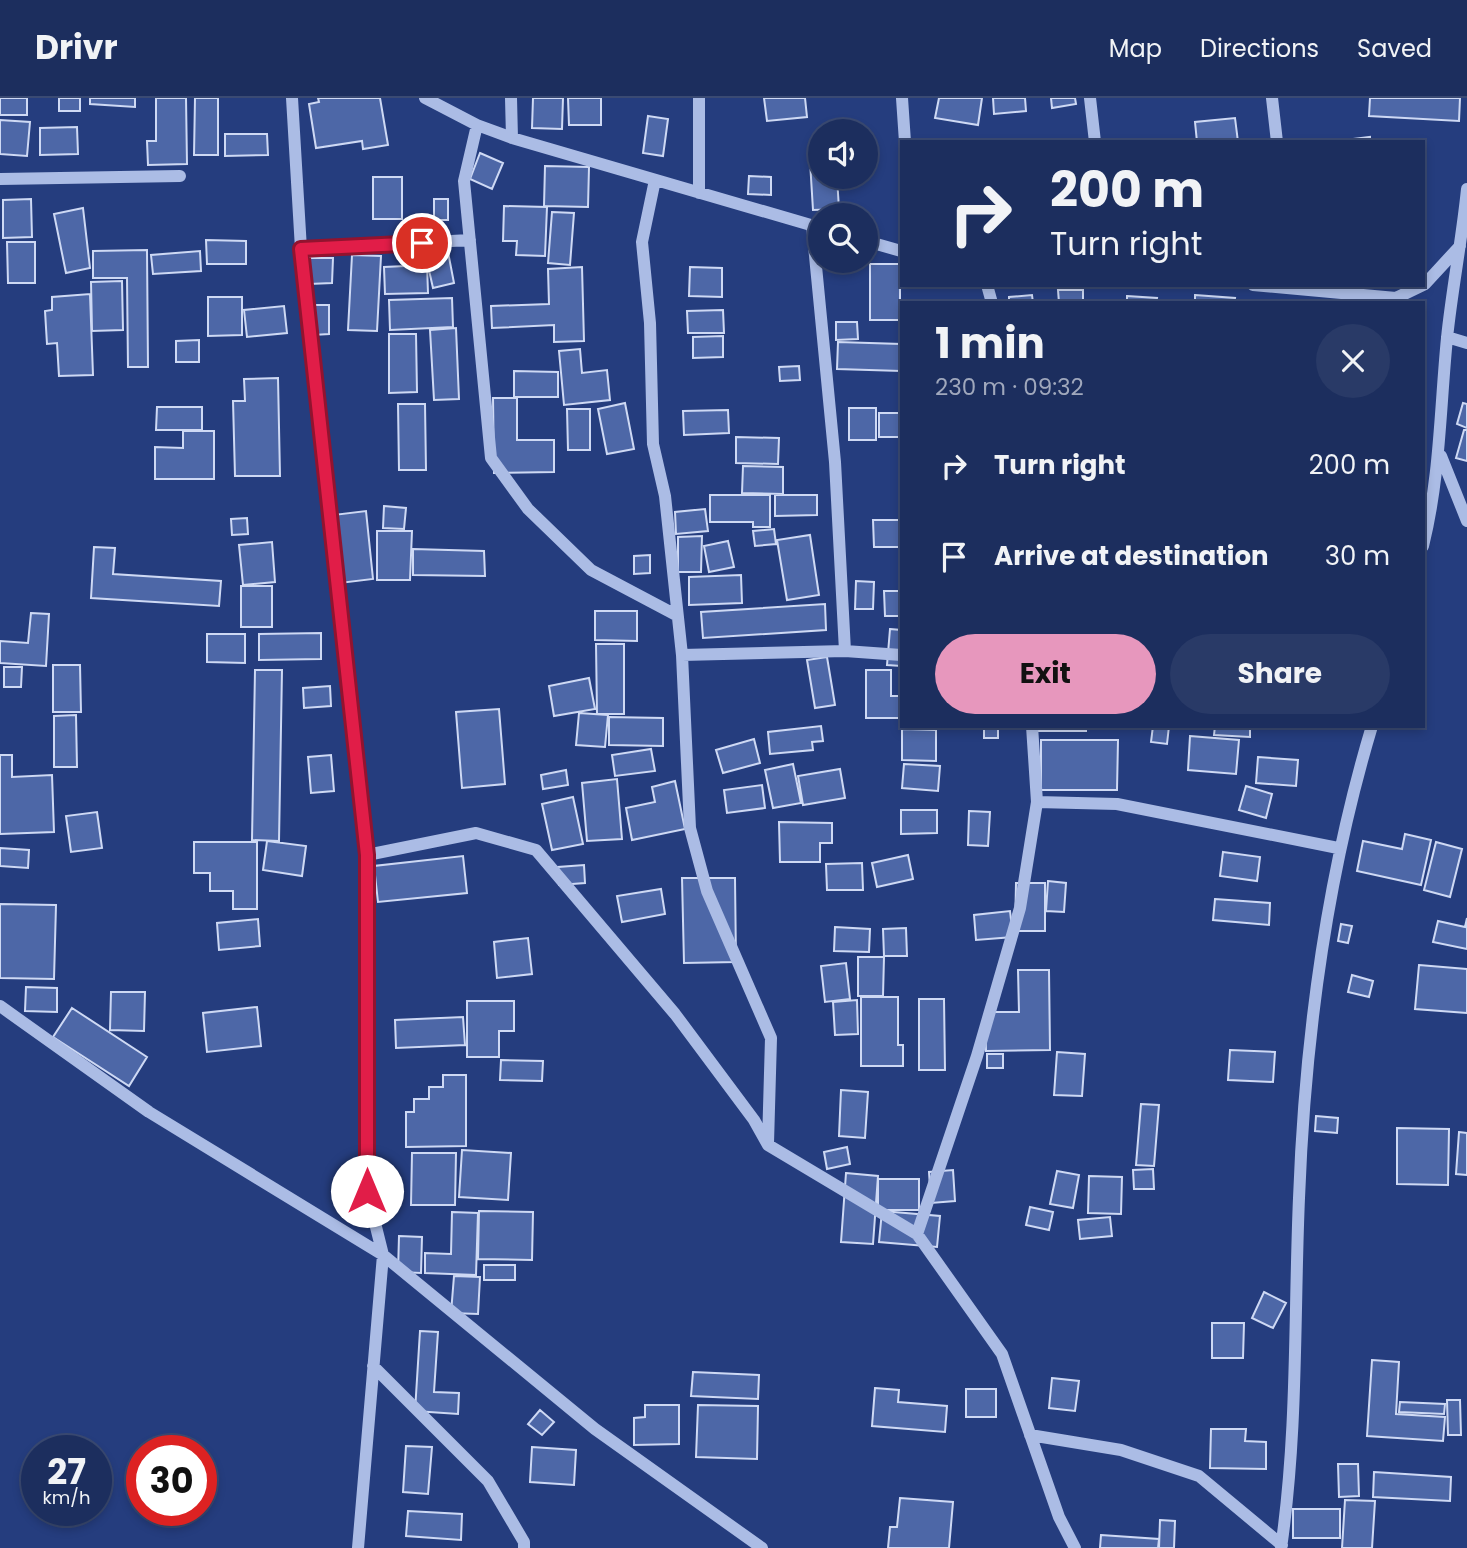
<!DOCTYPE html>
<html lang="en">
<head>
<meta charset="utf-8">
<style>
  body { margin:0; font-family:Poppins,sans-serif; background:#293a67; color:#f1f3f6; height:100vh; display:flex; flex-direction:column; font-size:26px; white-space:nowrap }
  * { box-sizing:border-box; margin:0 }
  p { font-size:23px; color:#a0a8bc }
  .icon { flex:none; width:38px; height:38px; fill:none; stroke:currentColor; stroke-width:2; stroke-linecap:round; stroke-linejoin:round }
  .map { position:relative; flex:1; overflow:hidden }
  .side { position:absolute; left:900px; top:203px; width:525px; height:427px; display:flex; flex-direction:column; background:#1c2e5e; border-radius:0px; box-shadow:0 4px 10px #0003,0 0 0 2px #3a4a73 }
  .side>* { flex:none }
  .top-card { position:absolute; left:900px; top:42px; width:525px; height:147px; border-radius:0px; box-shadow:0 4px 10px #0003,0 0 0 2px #3a4a73; background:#1c2e5e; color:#f1f3f6; overflow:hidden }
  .tools { position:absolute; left:808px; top:21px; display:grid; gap:14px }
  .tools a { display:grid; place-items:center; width:70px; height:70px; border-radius:50%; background:#1c2e5e; box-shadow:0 4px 10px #0003,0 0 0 2px #3a4a73; font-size:35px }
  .speed { position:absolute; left:21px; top:1337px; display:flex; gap:14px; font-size:35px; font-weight:700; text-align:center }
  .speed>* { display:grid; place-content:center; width:91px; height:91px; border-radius:50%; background:#1c2e5e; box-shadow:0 4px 10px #0003,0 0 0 2px #3a4a73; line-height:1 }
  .speed small { font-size:18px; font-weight:400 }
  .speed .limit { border:10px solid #d22; background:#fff; color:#111 }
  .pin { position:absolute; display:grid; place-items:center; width:60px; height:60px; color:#fff; margin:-30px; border:4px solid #fff; border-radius:50%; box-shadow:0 2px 7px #0007 }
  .me { position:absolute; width:77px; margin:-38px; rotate:0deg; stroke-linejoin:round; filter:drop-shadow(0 0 5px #0008) }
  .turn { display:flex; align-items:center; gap:24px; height:147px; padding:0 35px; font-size:32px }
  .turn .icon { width:91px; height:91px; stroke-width:2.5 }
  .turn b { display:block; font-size:49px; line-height:60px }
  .round { display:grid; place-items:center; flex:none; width:74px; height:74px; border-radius:37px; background:#293a67 }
  .head { display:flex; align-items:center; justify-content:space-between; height:119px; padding:0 35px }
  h1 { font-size:42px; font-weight:700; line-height:52px }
  .button { display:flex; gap:14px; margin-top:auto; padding:14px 35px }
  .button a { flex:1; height:80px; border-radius:42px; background:#e797bd; color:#111; font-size:28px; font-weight:700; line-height:80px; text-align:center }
  .button a+a { background:#293a67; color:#f1f3f6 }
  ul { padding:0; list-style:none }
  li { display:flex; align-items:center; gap:21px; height:91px; padding:0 35px }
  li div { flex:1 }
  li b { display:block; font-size:26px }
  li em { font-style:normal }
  header { display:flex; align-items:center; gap:42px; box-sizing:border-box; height:98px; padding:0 35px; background:#1c2e5e; border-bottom:2px solid #3a4a73 }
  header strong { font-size:33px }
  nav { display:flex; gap:38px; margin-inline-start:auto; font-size:24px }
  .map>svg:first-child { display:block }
  .building { fill:#4d67a7; stroke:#ced9f4; stroke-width:2 }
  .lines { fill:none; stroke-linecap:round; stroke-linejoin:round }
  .minor { stroke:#abbce5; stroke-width:12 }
  .route-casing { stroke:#92132f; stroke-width:18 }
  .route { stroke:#e11d48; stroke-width:12 }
</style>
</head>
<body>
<header>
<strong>Drivr</strong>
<nav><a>Map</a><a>Directions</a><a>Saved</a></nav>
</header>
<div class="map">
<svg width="1467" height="1450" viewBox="0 0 1467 1450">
  <rect width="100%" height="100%" fill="#253d7e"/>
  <path class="building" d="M0,0h27v17h-27z
    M59,0h21v13h-21z
    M90,0h45v9l-45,-3z
    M156,0h30l1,66 -39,1 -1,-24h9z
    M195,0h23v57h-24z
    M318,0h62l8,47 -25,4 -1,-8 -46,7 -7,-44 10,-2z
    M533,0h30l-1,31 -30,-1z
    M568,0h33v27h-32z
    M764,0h41l2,19 -40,4z
    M939,0h43l-4,27 -43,-7z
    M993,0h32l1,13 -32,3z
    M1051,0h24l1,6 -24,4z
    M1370,0h90l-1,23 -90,-5z
    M648,18l20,3 -5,37 -20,-3z
    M1235,20l3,24h-41l-2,-20z
    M0,22l30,2 -3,34 -27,-2z
    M77,29l1,27 -38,1v-27z
    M225,36h42l1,21 -43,1z
    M1370,39v5h-41z
    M821,46v33h16l2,32 -26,1 -4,-65z
    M480,55l23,10 -11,26 -22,-10z
    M545,68l44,1 -1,40 -44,-1z
    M749,78l22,1v18l-23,-1z
    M373,79h29v42h-29z
    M31,101l1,38 -29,1v-38z
    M434,101h14v21h-14z
    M504,108l43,1 -2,49 -29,-1 1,-14h-14z
    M83,110l7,60 -24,5 -12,-59z
    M552,114l22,1 -4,52 -22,-2z
    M206,142l40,1v23h-39z
    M7,144h28v41h-27z
    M147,152l1,117h-20l-1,-89h-34v-27z
    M200,153l1,20 -48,3 -2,-19z
    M448,154l6,31 -21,5 -7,-31z
    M352,157l29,1 -4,75 -29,-1z
    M310,160h23l-1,25 -23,1z
    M870,166h30v56h-30z
    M427,167l1,28 -43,1 -1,-27z
    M582,169l2,74 -30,1v-17l-62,3 -1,-22 58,-2 -1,-35z
    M690,169l32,1v29l-33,-1z
    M122,183l1,49 -31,1 -1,-49z
    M1058,192h25v13h-24z
    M90,196l3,81 -34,1 -2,-33 -10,1 -2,-33 7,-1v-13z
    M1032,197l1,8h-24v-6z
    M1195,197l40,3 -1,5h-39z
    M1127,198l30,2 -1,5h-29z
    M208,199h34v38l-34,1z
    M452,200l1,29 -63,3 -1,-30z
    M312,207h17v29l-16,1z
    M284,208l3,27 -40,4 -3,-27z
    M723,212l1,23h-36l-1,-22z
    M836,224h21l1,17 -22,1z
    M456,230l3,71 -25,1 -4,-70z
    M389,236h27l1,58 -28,1z
    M723,238v21l-30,1v-21z
    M199,242v22h-23v-21z
    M838,244l63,2v27l-64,-2z
    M580,251l2,24 25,-3 3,30 -46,5 -5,-54z
    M799,268l1,14 -20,1 -1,-14z
    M514,273l44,1v25h-44z
    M278,280l2,98h-45l-2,-75h12l-1,-22z
    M493,300h24v42h37v32l-60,1z
    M625,305l9,46 -27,5 -9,-45z
    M1463,305l4,1v24l-10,-4z
    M398,306h27l1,66h-27z
    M157,309h45v23h-46z
    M849,310h27v32h-27z
    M567,311h23v41h-22z
    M728,312l1,23 -45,2 -1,-24z
    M879,315h22v24h-22z
    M1464,332h3v31l-11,-3z
    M183,333h31v48h-59v-32l28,1z
    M736,339l43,1 -1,26 -42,-1z
    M743,368l40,1v27l-41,-1z
    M710,397h60v32h-17v-5h-43z
    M775,397h42v20l-42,1z
    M384,408l22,2 -2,21 -21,-1z
    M705,411l3,22 -32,3 -1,-22z
    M366,413l7,68 -33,4 -7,-68z
    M247,420l1,16 -16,1 -1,-16z
    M873,422h28v27h-27z
    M774,431l2,15 -21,2 -2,-15z
    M377,433h35l-2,49h-33z
    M810,437l9,60 -32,5 -10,-60z
    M702,438l-1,36h-23v-35z
    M728,443l6,26 -25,5 -5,-26z
    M272,444l3,40 -32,3 -4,-40z
    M94,449l21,1 -2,26 108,7 -2,25 -128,-8z
    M413,451l71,2 1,25 -72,-1z
    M650,457v18l-16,1v-18z
    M741,477l1,28 -53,2v-28z
    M856,483l18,1 -1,27h-18z
    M241,488h31v41h-31z
    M884,493h17v25h-16z
    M825,506l1,26 -123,8 -2,-26z
    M595,513h42v30l-42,-1z
    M31,515l18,1 -3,52 -46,-3v-22l28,2z
    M890,531l11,1v36l-14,-1z
    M321,535v26l-62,1v-26z
    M207,536h38v29l-38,-1z
    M596,546h28v70h-27z
    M827,559l8,48 -20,3 -8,-48z
    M53,567h27l1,47h-28z
    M4,569h18l-1,20h-17z
    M255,572h27l-3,171 -27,-1z
    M866,572h25v26h10v22h-35z
    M589,580l6,31 -41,7 -5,-30z
    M330,588l1,20 -27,2 -1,-20z
    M499,611l6,75 -43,4 -6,-76z
    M579,615l29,2 -3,32 -29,-2z
    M76,617l1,52h-23v-51z
    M609,619l54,1v28l-54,-1z
    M821,628l2,15 -11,1 1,8 -43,4 -2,-22z
    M984,628h14v12h-14z
    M1035,628h51v5h-51z
    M1153,628h16l-2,18 -16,-2z
    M1215,628h35v11l-36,-2z
    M902,631l34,1v31l-34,-1z
    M1190,638l49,4 -3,34 -48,-4z
    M754,641l6,24 -37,10 -7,-23z
    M1041,642h77l-1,50h-76z
    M651,651l4,22 -40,5 -3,-21z
    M0,657h12v22l40,-2 2,57 -54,2z
    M331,657l3,36 -23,2 -3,-36z
    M1258,659l40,3 -2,26 -40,-3z
    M793,666l8,39 -28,5 -8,-38z
    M904,666l36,2 -2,25 -36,-3z
    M840,671l5,29 -42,7 -5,-29z
    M566,672l2,15 -25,4 -2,-14z
    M617,681l5,60 -35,2 -5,-58z
    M675,683l10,48 -53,11 -6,-32 29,-6 -3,-15z
    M762,687l3,23 -38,5 -3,-23z
    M1246,688l26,8 -6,24 -27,-8z
    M573,699l10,47 -31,6 -10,-46z
    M901,712h36v23l-36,1z
    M969,713l21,1 -2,34 -20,-1z
    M97,714l5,36 -31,4 -5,-36z
    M779,724l53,1v20h-12v19h-40z
    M1405,736l26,6 -10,45 -64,-14 6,-30 39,8z
    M267,743l39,5 -4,30 -39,-6z
    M194,744h63v67h-24v-18h-23v-18h-16z
    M1436,744l26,7 -12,48 -26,-7z
    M0,750l29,2 -1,18 -28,-2z
    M1223,754l37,5 -3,24 -37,-5z
    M908,757l5,24 -36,8 -5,-24z
    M463,758l4,37 -89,9 -4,-36z
    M862,765l1,27h-36l-1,-26z
    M584,767l1,18 -26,2 -1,-18z
    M682,780h53l1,84 -52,1z
    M1048,783l18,2 -2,29 -18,-1z
    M1016,785h29v48h-30z
    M661,791l4,25 -43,8 -5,-26z
    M1215,801l55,4 -1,22 -56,-5z
    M0,806l56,1 -2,74 -54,-1z
    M1010,813l3,26 -37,3 -2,-25z
    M1467,820v31l-34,-7 5,-21 27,6z
    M258,821l2,27 -41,4 -2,-27z
    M1341,826l11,2 -4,17 -10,-2z
    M835,829l35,2 -1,23 -35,-1z
    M906,830l1,28h-23l-1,-27z
    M528,840l4,36 -35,4 -3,-36z
    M858,859h26l-1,39h-25z
    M846,865l4,36 -25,3 -4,-36z
    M1419,867l48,4v44l-52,-4z
    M1018,872h31l1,80 -64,1 -1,-39h34z
    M1352,877l21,6 -4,16 -21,-5z
    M26,889l31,1v24l-32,-1z
    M111,894h34l-1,39 -34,-1z
    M861,899h37v48h5v21h-42z
    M919,901h25l1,71h-26z
    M857,902l1,34 -23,1 -2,-33z
    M467,903h47v30h-15v26h-32z
    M257,909l4,39 -54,6 -4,-39z
    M72,910l75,49 -18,29 -76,-49z
    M463,919l2,28 -69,3 -1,-28z
    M1230,952l45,2 -2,30 -45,-2z
    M1057,954l28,2 -3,42 -28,-1z
    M987,956h16v14h-16z
    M501,962l42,1 -1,20 -42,-1z
    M443,977h23v71l-60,1v-35h8v-13h15v-12h14z
    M841,992l27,2 -3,46 -26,-2z
    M1141,1006l18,1 -5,61 -18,-1z
    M1316,1018l22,2 -1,15 -22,-2z
    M1397,1030l52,1 -1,56 -51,-1z
    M1459,1034l8,1v42l-11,-1z
    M847,1049l3,17 -23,5 -3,-17z
    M462,1052l49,3 -3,47 -49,-3z
    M412,1055h44l-1,52h-44z
    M1153,1071l1,20h-20l-1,-19z
    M953,1072l2,31 -24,2 -2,-31z
    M1057,1073l22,4 -6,33 -23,-4z
    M846,1075l32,3 -5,68 -32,-2z
    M1089,1078l33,1 -1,37 -33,-1z
    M878,1081h41v31h-41z
    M1030,1109l23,5 -4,18 -23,-5z
    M479,1113l54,1 -1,48 -54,-1z
    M882,1113l58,5 -3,31 -58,-5z
    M452,1114l26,1 -2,62 -51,-2v-20l26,1z
    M1110,1119l2,19 -32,3 -2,-19z
    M399,1138l23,1 -1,36 -23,-1z
    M484,1167h31v15h-31z
    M454,1178l26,1 -2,37 -27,-1z
    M1264,1194l22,11 -13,25 -21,-10z
    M1212,1225h32l-1,35h-31z
    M420,1233l18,1 -4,60 25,1 -1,21 -43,-3z
    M1372,1262l27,2 -3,52 49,3 -2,24 -76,-5z
    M693,1274l66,3 -1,24 -67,-3z
    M1052,1280l27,3 -4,30 -26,-3z
    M875,1290l24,2 -1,12 49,4 -2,26 -73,-6z
    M966,1291h30v28h-30z
    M1447,1302h13l1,35h-13z
    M1400,1304l45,2 -1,10 -45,-2z
    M645,1307h34v39l-45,1v-27l11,-1z
    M698,1307l60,1 -1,53 -61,-2z
    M540,1312l14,12 -12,13 -14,-11z
    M1211,1331h35l-1,12 21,1v27l-56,-1z
    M406,1348l26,1 -4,47 -25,-2z
    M532,1349l44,3 -2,35 -44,-3z
    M1338,1366h20l1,32 -20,1z
    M1374,1374l77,5 -1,24 -77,-4z
    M900,1400l53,4 -4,46h-61l2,-21h7z
    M1345,1402l30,1 -3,47h-30z
    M1293,1411h47v29h-47z
    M408,1413l54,3 -1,26 -55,-4z
    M1160,1422l15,1 -1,27h-15z
    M1101,1437l58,4 -1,9h-58z"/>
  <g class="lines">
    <path class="minor" d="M292,0l9,151 66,606v336l16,64 -25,293
      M425,0l52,27 35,13 309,90
      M511,0l1,40
      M699,0v95
      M902,0l3,44
      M1090,0l5,44
      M1272,0l5,44
      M477,27l-13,56 27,277 37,51 63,61 85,45
      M0,81l180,-3
      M655,82l-13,62 8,81 3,121 12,52 17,159 8,173 17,63 64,147 -3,105
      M812,127l23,237 10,189
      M866,143l35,10
      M301,151l169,-9
      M987,187l5,18
      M1253,187l143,13 29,-14 35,-38
      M1447,239l20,6
      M1441,358l26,65
      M1423,448c17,-68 17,-137 24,-208 5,-49 15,-99 20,-149
      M682,557l163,-4 56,4
      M1037,704l80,2 221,44
      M367,757l109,-22 60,17 139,164 79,106 14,25 149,89 85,120 57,163 16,31
      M0,908l149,106 234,143 212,174 167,119
      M917,1136l60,-178 43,-148 17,-106 -5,-76
      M373,1268l115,115 36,61v6
      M1030,1337l91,15 78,26 83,69
      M1281,1450c17,-116 13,-234 18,-350 6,-160 27,-319 73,-472"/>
  </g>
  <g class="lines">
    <defs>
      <path id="route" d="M367,1093v-336l-66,-606 121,-6"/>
    </defs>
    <use href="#route" class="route-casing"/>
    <use href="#route" class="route"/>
  </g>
</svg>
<div class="tools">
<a><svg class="icon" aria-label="sound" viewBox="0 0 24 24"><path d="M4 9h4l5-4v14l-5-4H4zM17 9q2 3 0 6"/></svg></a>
<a><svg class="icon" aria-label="search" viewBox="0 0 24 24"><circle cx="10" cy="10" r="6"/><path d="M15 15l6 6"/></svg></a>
</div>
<div class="speed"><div>27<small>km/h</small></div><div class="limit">30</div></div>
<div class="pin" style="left:422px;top:145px;background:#d93025"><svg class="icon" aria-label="arrive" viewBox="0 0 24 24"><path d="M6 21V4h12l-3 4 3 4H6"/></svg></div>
<svg class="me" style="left:367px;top:1093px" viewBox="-20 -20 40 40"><circle r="19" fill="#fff"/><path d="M0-13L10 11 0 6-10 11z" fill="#e11d48"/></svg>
<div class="top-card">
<div class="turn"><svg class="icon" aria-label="right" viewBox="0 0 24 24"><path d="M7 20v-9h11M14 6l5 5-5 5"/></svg><div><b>200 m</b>Turn right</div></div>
</div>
<section class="side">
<div class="head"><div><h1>1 min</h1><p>230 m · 09:32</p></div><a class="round"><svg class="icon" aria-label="close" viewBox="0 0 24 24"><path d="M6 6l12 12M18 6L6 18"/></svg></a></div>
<ul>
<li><svg class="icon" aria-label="right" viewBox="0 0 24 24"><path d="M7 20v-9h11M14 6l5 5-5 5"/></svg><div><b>Turn right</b></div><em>200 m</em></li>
<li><svg class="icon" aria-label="arrive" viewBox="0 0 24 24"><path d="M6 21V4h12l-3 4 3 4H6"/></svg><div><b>Arrive at destination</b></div><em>30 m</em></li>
</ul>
<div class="button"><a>Exit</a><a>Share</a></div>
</section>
</div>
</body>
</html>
